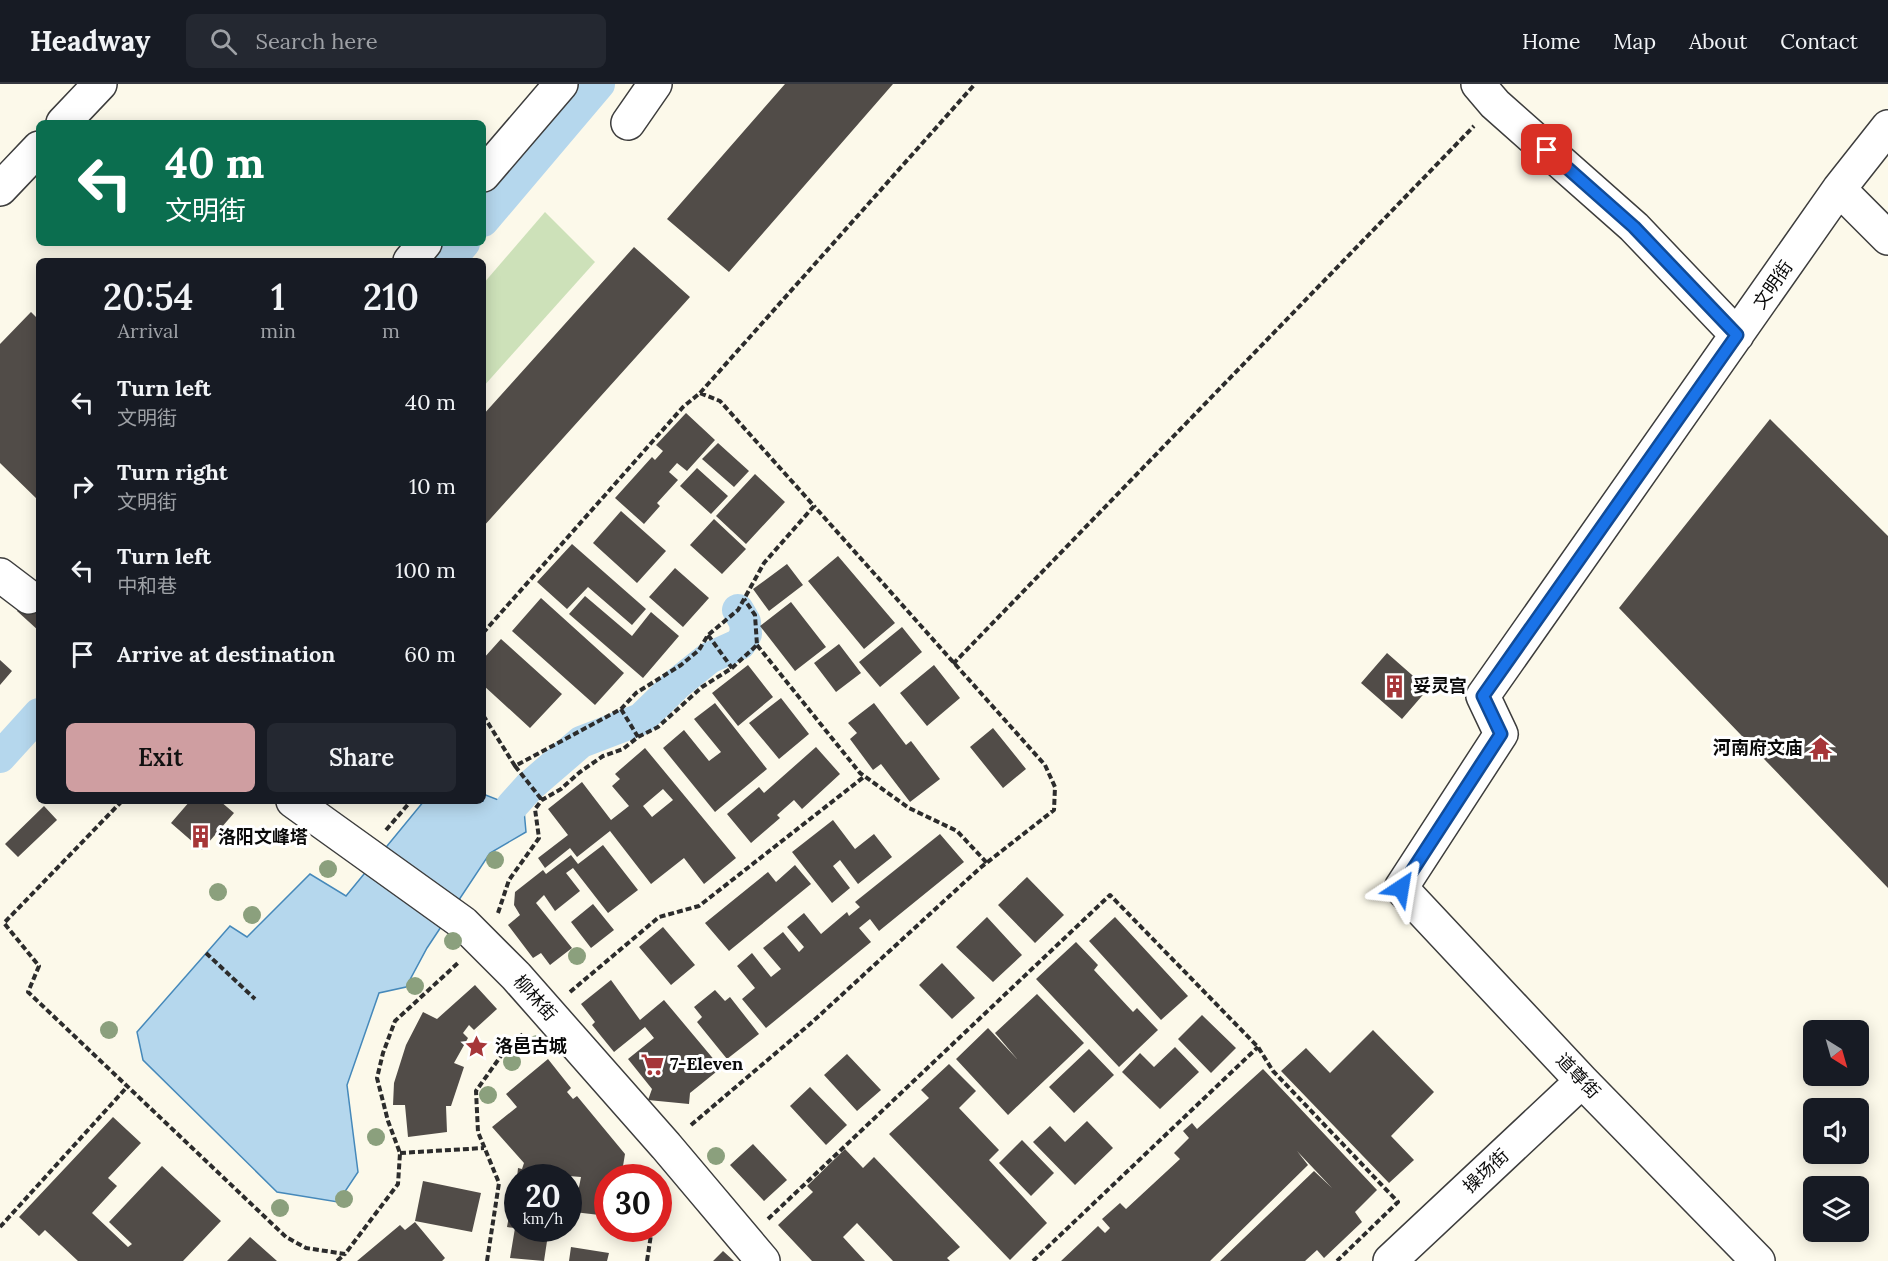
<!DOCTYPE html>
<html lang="en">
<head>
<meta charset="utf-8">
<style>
  body { margin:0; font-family:Lora,"Noto Sans SC",serif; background:#242831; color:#f1f3f6; height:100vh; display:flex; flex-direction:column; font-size:22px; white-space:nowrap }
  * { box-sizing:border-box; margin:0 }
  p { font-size:20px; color:#9ea1a6 }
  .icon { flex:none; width:33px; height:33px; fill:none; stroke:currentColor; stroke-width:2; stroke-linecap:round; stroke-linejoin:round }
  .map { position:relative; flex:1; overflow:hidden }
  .side { position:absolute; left:36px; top:174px; width:450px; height:546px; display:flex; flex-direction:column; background:#171b24; border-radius:9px; box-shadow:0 3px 15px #0003 }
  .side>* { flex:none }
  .banner { position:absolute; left:36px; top:36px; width:450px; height:126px; border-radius:9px; box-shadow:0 3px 15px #0003; background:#0b6e4f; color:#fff; overflow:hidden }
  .needle { width:39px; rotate:143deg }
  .tools { position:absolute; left:1803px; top:936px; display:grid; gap:12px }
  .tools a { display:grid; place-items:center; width:66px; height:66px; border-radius:9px; background:#171b24; box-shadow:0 3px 15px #0003; font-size:30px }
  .speed { position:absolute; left:504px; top:1080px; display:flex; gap:12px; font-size:30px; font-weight:700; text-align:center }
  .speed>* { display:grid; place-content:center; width:78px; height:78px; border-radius:50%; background:#171b24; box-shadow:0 3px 15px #0003; line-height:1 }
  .speed small { font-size:15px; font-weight:400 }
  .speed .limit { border:9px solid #d22; background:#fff; color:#111 }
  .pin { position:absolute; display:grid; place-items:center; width:51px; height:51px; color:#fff; margin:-26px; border-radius:12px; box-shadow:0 3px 9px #0006 }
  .me { position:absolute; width:66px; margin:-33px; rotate:33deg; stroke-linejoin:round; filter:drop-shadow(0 0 4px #0008) }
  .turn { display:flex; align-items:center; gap:21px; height:126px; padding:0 30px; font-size:27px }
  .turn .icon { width:78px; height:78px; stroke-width:2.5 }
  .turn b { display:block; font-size:42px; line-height:51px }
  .eta { display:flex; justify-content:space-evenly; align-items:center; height:102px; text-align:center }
  .eta b { font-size:36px; font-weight:600; line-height:42px }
  .cta { display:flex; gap:12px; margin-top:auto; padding:12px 30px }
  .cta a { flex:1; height:69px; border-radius:9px; background:#cf9ea1; color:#111; font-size:24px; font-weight:600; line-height:69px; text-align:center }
  .cta a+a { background:#242831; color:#f1f3f6 }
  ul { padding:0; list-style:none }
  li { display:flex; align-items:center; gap:18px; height:84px; padding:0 30px }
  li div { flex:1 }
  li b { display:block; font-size:22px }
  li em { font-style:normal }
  header { display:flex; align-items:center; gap:36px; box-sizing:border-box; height:84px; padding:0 30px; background:#171b24; border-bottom:2px solid #363941 }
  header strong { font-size:28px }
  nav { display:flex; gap:33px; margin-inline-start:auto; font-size:21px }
  .search { width:420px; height:54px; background:#242831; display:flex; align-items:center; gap:15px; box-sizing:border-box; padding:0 21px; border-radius:9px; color:#9ea1a6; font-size:22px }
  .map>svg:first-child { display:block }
  .green { fill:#cde1b9 }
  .water { fill:#b5d7ed; stroke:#4689ba; stroke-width:1.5 }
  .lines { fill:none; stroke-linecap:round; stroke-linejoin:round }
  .canal { stroke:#b5d7ed; stroke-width:32 }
  .building { fill:#514c48; fill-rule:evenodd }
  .minor-casing { stroke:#3d3d3d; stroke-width:36 }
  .path { stroke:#2c2c2c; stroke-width:4; stroke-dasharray:6 3; stroke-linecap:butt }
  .minor { stroke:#fff; stroke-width:33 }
  .tree { fill:#8ba07d }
  .route-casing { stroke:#114b97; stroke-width:15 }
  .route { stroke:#1a73e8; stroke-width:10 }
  .labels { text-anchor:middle; stroke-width:6; stroke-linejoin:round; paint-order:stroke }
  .street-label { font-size:18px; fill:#0a0a0a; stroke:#fff }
  .poi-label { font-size:18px; font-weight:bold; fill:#0a0a0a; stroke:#fff; text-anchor:start }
</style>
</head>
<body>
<header>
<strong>Headway</strong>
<div class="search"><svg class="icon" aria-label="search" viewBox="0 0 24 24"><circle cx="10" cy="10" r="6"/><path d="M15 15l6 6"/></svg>Search here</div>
<nav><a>Home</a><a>Map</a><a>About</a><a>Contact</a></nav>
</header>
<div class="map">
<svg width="1888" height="1177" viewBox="0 0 1888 1177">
  <rect width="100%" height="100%" fill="#fcf9ea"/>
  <path class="green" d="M545,128l50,50 -112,125v-103z"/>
  <path class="water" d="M483,710l41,16 2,22 -36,21 -63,95 -21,39 -27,6 -32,92 11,87 -20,30 -61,-10 -134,-132 -6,-28 93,-106 17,11 63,-63 36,22 78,-95h59z"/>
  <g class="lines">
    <path class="canal" d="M483,137l116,-137
      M449,177l15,-18
      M0,673l39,-43
      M512,722l18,-20 51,-44 60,-23 37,-36 31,-25 31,-14 6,-10 -1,-12 -7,-12"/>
  </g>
  <path class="building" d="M785,0h108l-164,188 -62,-53z
    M634,163l56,50 -207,230v-112z
    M31,228l8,8v181l-39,-38v-119z
    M686,329l29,27 -28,31 -10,-8 -8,9 9,8 -21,23 3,3 -16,18 -29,-26 37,-41 3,3 8,-9 -7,-6z
    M1770,335l118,117v352l-269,-280z
    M718,359l31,28 -15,16 -32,-28z
    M697,384l31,28 -17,18 -31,-28z
    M755,390l30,28 -39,42 -30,-28z
    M621,427l45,40 -29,32 -44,-40z
    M714,435l32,30 -24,25 -32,-29z
    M572,460l74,65 -14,16 -44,-38 -21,22 -30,-27z
    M838,472l57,67 -31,26 -56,-68z
    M787,480l16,21 -34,26 -16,-22z
    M675,484l34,30 -26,29 -34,-30z
    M39,502v45l-22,-20z
    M585,512l47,40 19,-24 28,24 -36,42 -74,-64z
    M541,514l83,75 -29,32 -83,-74z
    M791,518l35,45 -31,24 -35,-45z
    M902,543l20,25 -42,35 -21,-25z
    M501,555l61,55 -32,34 -47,-43v-26z
    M839,560l22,29 -25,19 -22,-29z
    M1387,569l41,36 -26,30 -41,-36z
    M0,576l12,11 -12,14z
    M748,581l25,32 -35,29 -26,-33z
    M934,581l26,33 -33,28 -27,-33z
    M781,614l28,36 -30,25 -30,-36z
    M715,619l52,66 -52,43 -52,-64 21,-18 25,31 12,-9 -27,-33z
    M874,619l32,42 5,-4 29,38 -30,23 -29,-38 -8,6 -23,-31 7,-6 -9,-10z
    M993,644l33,41 -23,19 -33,-41z
    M816,663l24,27 -38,35 -8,-9 -17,15 3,3 -29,25 -24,-29 32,-27 5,6z
    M645,664l91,110 -32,26 -20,-26 -33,26 -41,-53 -33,26 -7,-9 -25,20 -7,-10 30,-23 -20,-26 34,-27 29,38 18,-14 -17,-20 8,-7 -5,-5zM663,705l10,11 -21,17 -9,-11z
    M190,717h30l14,12 -32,37 -31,-27z
    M44,722l13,14 -39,37 -13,-13z
    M833,736l22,29 19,-15 18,23 -34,27 -18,-24 -7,6 17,22 -18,15 -40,-51z
    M940,750l24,28 -85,69 -9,-12 -11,9 12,14 -105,86 -24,-29 13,-11 -18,-22 15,-13 19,24 10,-8 -18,-21 20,-16 16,20 5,-5 -17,-20 17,-14 17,21 26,-22 2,4 11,-9 -5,-5z
    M603,761l35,45 -30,23 -35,-45 -7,5 14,18 -25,20 -11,-16 -8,8 36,45 -22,17 -9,-12 -8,5 -25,-33 12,-10 -6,-10 1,-13 28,-22 3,4 25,-19 7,9z
    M795,781l16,19 -82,67 -24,-28 63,-51 8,10z
    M1027,793l37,38 -29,28 -37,-38z
    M593,820l21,26 -23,18 -20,-26z
    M987,833l35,38 -29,27 -37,-35z
    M1115,833l73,79 -27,24 -72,-79z
    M663,843l32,38 -24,20 -32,-38z
    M1076,858l22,23 -4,5 39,42 4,-4 21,22 -39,37 -83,-88z
    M942,879l33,35 -23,21 -33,-34z
    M611,896l29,40 24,-20 57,68 -31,25 -1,11 -41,-4 4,-11 -24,-30 26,-21 -9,-11 -31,25 -22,-27 3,-3 -14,-18z
    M475,901l22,24 -23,21 -5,-5 -6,8 5,5 -14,25 10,4 -13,39h-5l1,26 -39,5 -3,-32h-12l1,-22 12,-38 17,-33 14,7z
    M715,906l10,11 5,-4 29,37 -32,25 -30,-37 5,-5 -8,-10z
    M1037,910l47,49 -76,72 -52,-56 32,-31 30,32 -23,-27z
    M1202,931l34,33 -25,25 -33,-34z
    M1373,946l61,62 -43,44 23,24 -25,23 -108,-112 25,-23 24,25z
    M1175,963l24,25 -39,37 -38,-37 18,-19 14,14z
    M1089,965l25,26 -40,38 -25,-26z
    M847,970l34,36 -24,21 -33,-36z
    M548,975l23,29 -4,4 6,7 4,-3 48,58 -4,24h-13v38l-34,-4 7,-35 -24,-2 -1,3h-39l1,-10 4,1 2,-6 -32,-36 25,-20 -11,-13z
    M949,980l27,27 -17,17 40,42 -10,10 58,63 -37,37 -121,-126 40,-36 -8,-8z
    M1263,985l114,121 -22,22 7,10 -38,36 -7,-8 -12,11h-85l94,-90 18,17 -35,-37 11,14 -98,96h-149l37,-35 7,7 5,-5 -8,-9 18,-16 6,6 54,-50 -6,-6 15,-15 -6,-7 9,-8 5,6z
    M810,1003l37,38 -21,20 -36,-39z
    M113,1033l28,26 -33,35 9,8 -25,27 36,34 4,-3 -23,-22 53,-56 59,55 -38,40h-105l-33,-31 -6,6 -20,-19z
    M1087,1037l26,27 -38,37 -42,-43 17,-16 15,16z
    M1022,1056l32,33 -23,23 -32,-33z
    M753,1060l34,36 -23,21 -34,-36z
    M845,1065l18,19 11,-11 86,90 -13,11 3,3h-57l-36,-38 -14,14 22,24h-53l-34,-36 35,-33 -6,-6z
    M516,1096h2v30l-7,-1z
    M423,1097l58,12 -9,39 -57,-11z
    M509,1132l9,1v11h31l-5,33 -34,-3 5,-30 -8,-1z
    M415,1138l30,36 -3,3h-85l43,-36 5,5z
    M250,1153l27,24h-50z
    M571,1163l38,6 -2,8h-38z
    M723,1167l11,10h-21z"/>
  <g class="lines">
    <defs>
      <path id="minor" d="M1478,0l17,20 139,123 103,108
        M63,39l37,-39
        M628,39l27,-39
        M483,91l78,-91
        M0,105l39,-41
        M1839,105l49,49
        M410,177l15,-18
        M0,491l29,22
        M293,717l170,122 53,53 150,170 97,115
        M1390,1177l192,-180
        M1758,1177l-176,-180 -181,-193 100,-154 -18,-38 356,-507 49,-62"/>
    </defs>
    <use href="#minor" class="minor-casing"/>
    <path class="path" d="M700,309l275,-309
      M483,549l200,-226 17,-14 20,8 94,105 -50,57 -26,47 -30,25 -9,15 -18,15 -45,28 -15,16 -106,57 -32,-51
      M708,551l24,33
      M757,561l103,128 49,35 48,23 30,32
      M953,580l521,-538
      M621,625l17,28
      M515,682l27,34
      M122,717l-118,122 35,43 -11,26 258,245 20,11 39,6 53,-70 2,-31 -12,-32 -11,-43 6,-25 12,-32 64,-59
      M386,746l25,-29
      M498,829l11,-33 30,-42 -4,-29 7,-9 19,-11 19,-17 23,-16 20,-7 15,-12 20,-10 44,-40 30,-19 25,-23 -2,-30 -11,-16
      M206,869l49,46
      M570,908l89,-75 40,-11 166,-130
      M691,1041l119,-101 170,-156 74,-58 1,-23 -10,-22 -231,-259
      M400,1069l84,-5
      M768,1135l342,-324 148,152 15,24 125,131 -61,59
      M0,1143l127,-140
      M337,1177l7,-6
      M487,1177l12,-78 -21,-51 -2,-41 27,-38 21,-20
      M647,1177l5,-33
      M1033,1177l225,-214"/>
    <use href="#minor" class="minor"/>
  </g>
  <g class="tree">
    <circle cx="495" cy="776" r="9"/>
    <circle cx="328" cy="785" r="9"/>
    <circle cx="218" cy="808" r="9"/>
    <circle cx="252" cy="831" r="9"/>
    <circle cx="453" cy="857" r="9"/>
    <circle cx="577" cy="872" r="9"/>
    <circle cx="415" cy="902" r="9"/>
    <circle cx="109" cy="946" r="9"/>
    <circle cx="537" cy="960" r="9"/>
    <circle cx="512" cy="978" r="9"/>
    <circle cx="488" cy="1011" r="9"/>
    <circle cx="376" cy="1053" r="9"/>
    <circle cx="716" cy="1072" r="9"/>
    <circle cx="344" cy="1115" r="9"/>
    <circle cx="280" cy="1124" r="9"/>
  </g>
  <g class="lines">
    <defs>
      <path id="route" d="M1401,804l100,-154 -18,-38 254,-361 -103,-108 -87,-77"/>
    </defs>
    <use href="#route" class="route-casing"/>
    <use href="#route" class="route"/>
  </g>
  <defs>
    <symbol id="building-bare" viewBox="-9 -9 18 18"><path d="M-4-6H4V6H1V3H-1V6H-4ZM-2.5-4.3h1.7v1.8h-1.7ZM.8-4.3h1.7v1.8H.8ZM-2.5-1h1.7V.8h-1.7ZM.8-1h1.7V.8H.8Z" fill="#a63639" stroke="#fff" stroke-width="2.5" paint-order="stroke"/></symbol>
    <symbol id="temple-bare" viewBox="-9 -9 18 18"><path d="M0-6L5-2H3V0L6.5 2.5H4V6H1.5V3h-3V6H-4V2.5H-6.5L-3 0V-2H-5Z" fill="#a63639" stroke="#fff" stroke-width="2.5" paint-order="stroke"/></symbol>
    <symbol id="sight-bare" viewBox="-9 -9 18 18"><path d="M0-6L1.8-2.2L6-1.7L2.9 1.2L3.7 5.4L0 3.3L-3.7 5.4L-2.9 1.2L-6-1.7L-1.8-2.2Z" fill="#a63639" stroke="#fff" stroke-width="2.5" paint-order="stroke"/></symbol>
    <symbol id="supermarket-bare" viewBox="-9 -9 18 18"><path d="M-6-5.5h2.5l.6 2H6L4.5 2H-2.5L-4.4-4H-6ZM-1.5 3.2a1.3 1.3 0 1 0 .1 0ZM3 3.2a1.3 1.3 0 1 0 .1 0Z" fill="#a63639" stroke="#fff" stroke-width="2.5" paint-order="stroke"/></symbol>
  </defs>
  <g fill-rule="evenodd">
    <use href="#building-bare" x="1378" y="586" width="33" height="33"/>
    <use href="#temple-bare" x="1804" y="648" width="33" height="33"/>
    <use href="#building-bare" x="184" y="736" width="33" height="33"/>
    <use href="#sight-bare" x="460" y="946" width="33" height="33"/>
    <use href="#supermarket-bare" x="636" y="964" width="33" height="33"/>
  </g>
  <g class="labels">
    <g class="street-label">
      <text transform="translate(1773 201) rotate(-55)" y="6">文明街</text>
      <text transform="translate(535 914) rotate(48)" y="6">柳林街</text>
      <text transform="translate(1578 992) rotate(46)" y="6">道尊街</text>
      <text transform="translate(1486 1087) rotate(-43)" y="6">操场街</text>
    </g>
    <g class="poi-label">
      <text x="1413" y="608">妥灵宫</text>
      <text x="1803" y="670" text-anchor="end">河南府文庙</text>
      <text x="218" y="759">洛阳文峰塔</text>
      <text x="495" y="968">洛邑古城</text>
      <text x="670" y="986">7-Eleven</text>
    </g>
  </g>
</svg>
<div class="tools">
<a><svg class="needle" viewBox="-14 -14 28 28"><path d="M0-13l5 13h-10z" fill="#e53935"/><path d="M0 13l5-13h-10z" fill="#9ea1a6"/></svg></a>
<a><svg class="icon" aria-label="sound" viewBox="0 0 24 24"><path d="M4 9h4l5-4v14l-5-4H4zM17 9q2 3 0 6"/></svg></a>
<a><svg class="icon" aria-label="layers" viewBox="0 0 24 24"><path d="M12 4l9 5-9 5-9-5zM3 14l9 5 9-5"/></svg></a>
</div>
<div class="speed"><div>20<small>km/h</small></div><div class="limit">30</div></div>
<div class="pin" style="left:1547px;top:66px;background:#d93025"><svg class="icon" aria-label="arrive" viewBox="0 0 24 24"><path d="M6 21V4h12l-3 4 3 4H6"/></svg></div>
<svg class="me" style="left:1401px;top:804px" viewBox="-20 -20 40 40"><path d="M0-17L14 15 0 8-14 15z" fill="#1a73e8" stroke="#fff" stroke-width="4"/></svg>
<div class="banner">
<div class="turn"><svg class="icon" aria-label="left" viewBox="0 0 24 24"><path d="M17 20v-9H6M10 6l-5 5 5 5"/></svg><div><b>40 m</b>文明街</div></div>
</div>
<section class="side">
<div class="eta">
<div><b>20:54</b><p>Arrival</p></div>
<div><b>1</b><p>min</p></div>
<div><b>210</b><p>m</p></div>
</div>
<ul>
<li><svg class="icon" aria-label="left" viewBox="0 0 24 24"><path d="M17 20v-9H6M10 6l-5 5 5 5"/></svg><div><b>Turn left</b><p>文明街</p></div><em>40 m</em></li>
<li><svg class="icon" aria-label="right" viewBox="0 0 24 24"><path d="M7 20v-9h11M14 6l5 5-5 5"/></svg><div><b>Turn right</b><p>文明街</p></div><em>10 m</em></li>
<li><svg class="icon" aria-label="left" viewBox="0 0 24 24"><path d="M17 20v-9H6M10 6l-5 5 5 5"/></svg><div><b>Turn left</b><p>中和巷</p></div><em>100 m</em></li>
<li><svg class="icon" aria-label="arrive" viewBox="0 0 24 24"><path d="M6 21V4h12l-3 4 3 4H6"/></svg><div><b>Arrive at destination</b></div><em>60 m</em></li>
</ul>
<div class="cta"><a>Exit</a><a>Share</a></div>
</section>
</div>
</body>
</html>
